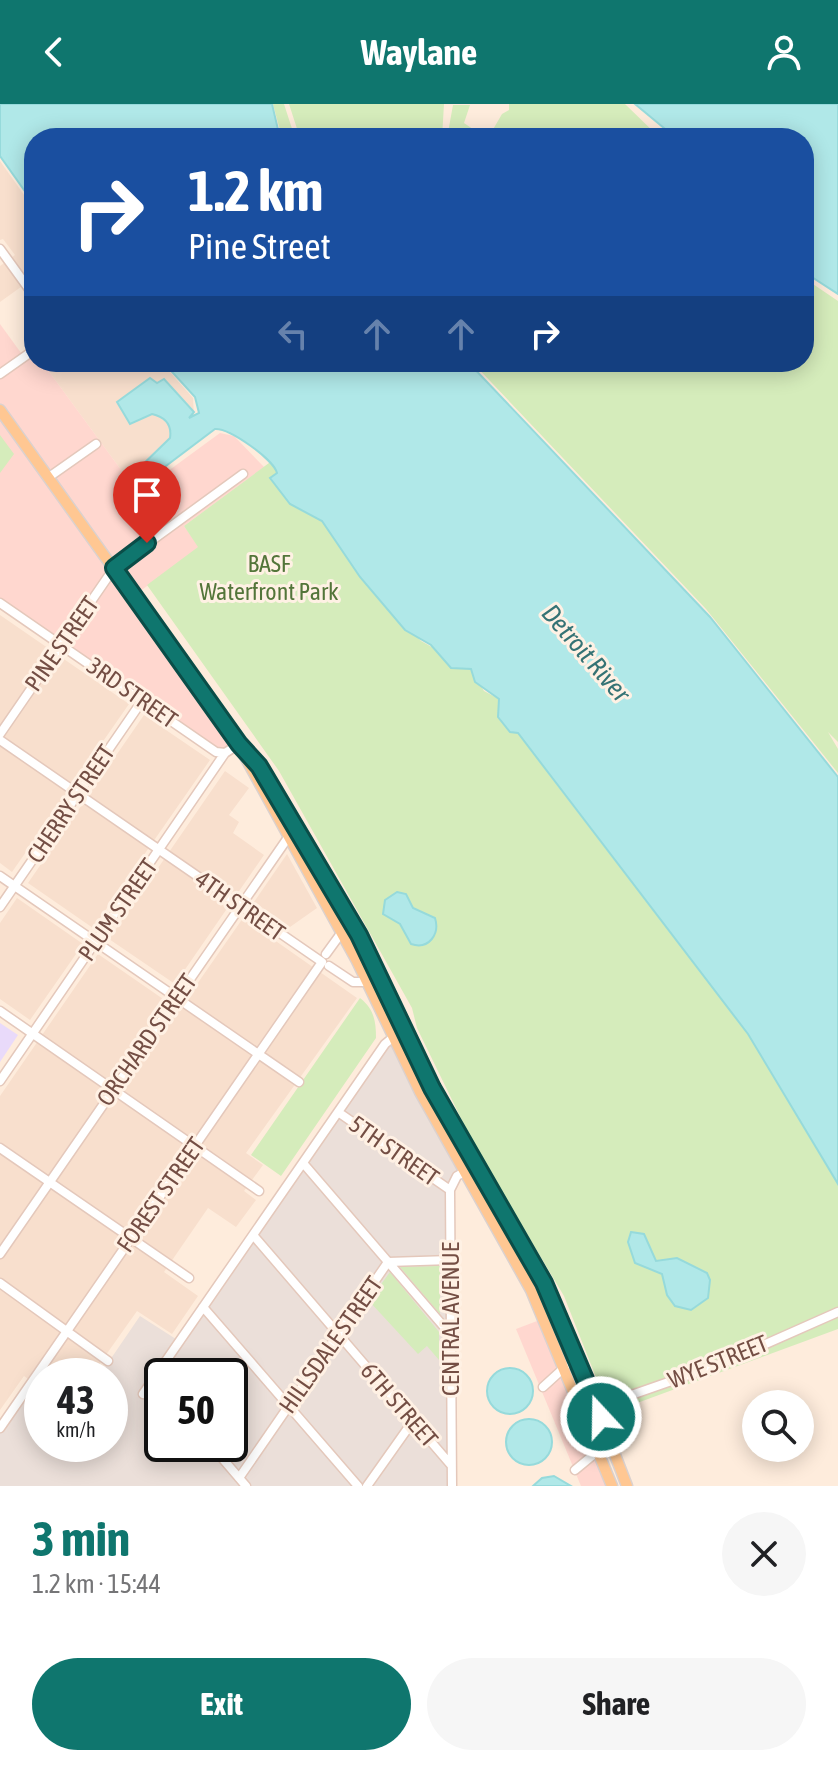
<!DOCTYPE html>
<html lang="en">
<head>
<meta charset="utf-8">
<style>
  body { margin:0; font-family:"Asap Condensed",sans-serif; background:#f6f6f6; color:#202124; height:100vh; display:flex; flex-direction:column; font-size:30px; white-space:nowrap }
  * { box-sizing:border-box; margin:0 }
  p { font-size:26px; color:#757577 }
  .icon { flex:none; width:44px; height:44px; fill:none; stroke:currentColor; stroke-width:2; stroke-linecap:round; stroke-linejoin:round }
  .map { position:relative; height:1382px; overflow:hidden }
  .details { display:flex; flex-direction:column; background:#fff; flex:1 }
  .details>* { flex:none }
  .guide { position:absolute; left:24px; top:24px; width:790px; height:244px; border-radius:32px; box-shadow:0 4px 20px #0003; background:#1a4fa0; color:#fff; overflow:hidden }
  .buttons { position:absolute; left:742px; top:1286px; display:grid; gap:16px }
  .buttons a { display:grid; place-items:center; width:72px; height:72px; border-radius:50%; background:#fff; box-shadow:0 4px 20px #0003; font-size:40px }
  .speed { position:absolute; left:24px; top:1254px; display:flex; gap:16px; font-size:40px; font-weight:700; text-align:center }
  .speed>* { display:grid; place-content:center; width:104px; height:104px; border-radius:50%; background:#fff; box-shadow:0 4px 20px #0003; line-height:1 }
  .speed small { font-size:20px; font-weight:400 }
  .speed .limit { border:4px solid #111; border-radius:12px; background:#fff; color:#111 }
  .pin { position:absolute; display:grid; place-items:center; width:68px; height:68px; color:#fff; margin:-82px -34px; border-radius:50% 50% 50% 0; rotate:-45deg; box-shadow:0 0 8px #0007 }
  .pin .icon { rotate:45deg }
  .me { position:absolute; width:88px; margin:-44px; rotate:339deg; stroke-linejoin:round; filter:drop-shadow(0 0 6px #0008) }
  .turn { display:flex; align-items:center; gap:28px; height:168px; padding:0 32px; font-size:36px }
  .turn .icon { width:104px; height:104px; stroke-width:2.5 }
  .turn b { display:block; font-size:56px; line-height:68px }
  .lanes { display:flex; align-items:center; height:76px; padding:0 32px; background:#0003; justify-content:center; gap:40px; direction:ltr }
  .lanes .off { opacity:.35 }
  .round { display:grid; place-items:center; flex:none; width:84px; height:84px; border-radius:42px; background:#f6f6f6 }
  .overview { display:flex; align-items:center; justify-content:space-between; height:136px; padding:0 32px }
  h1 { font-size:48px; font-weight:700; line-height:60px; color:#0f766e }
  .cta { display:flex; gap:16px; margin-top:auto; padding:16px 32px }
  .cta a { flex:1; height:92px; border-radius:48px; background:#0f766e; color:#fff; font-size:32px; font-weight:700; line-height:92px; text-align:center }
  .cta a+a { background:#f6f6f6; color:#202124 }
  header { display:flex; justify-content:space-between; align-items:center; height:104px; padding:0 32px; background:#0f766e; color:#fff; font-size:36px; font-weight:700 }
  .map>svg:first-child { display:block }
  .residential { fill:#f8dfcd }
  .commercial { fill:#ffd7cf }
  .industrial { fill:#ebdfd9; fill-rule:evenodd }
  .education { fill:#e9dafa }
  .green { fill:#d5ecbb }
  .water { fill:#b0e8e8; stroke:#96dadb; stroke-width:2 }
  .lines { fill:none; stroke-linecap:round; stroke-linejoin:round }
  .minor-casing { stroke:#e4c8bb; stroke-width:11 }
  .major-casing { stroke:#dbd1ce; stroke-width:13 }
  .minor { stroke:#fff; stroke-width:8 }
  .major { stroke:#ffc792; stroke-width:10 }
  .route-casing { stroke:#0a4d48; stroke-width:20 }
  .route { stroke:#0f766e; stroke-width:14 }
  .labels { text-anchor:middle; stroke-width:6; stroke-linejoin:round; paint-order:stroke }
  .park-label { font-size:24px; fill:#537539; stroke:#fff1e4 }
  .street-label { font-size:24px; fill:#744e44; stroke:#fff1e4 }
  .water-label { font-size:26px; font-style:italic; fill:#357375; stroke:#fff1e4 }
</style>
</head>
<body>
<header><svg class="icon" aria-label="back" viewBox="0 0 24 24"><path d="M15 5l-7 7 7 7"/></svg>Waylane<svg class="icon" aria-label="person" viewBox="0 0 24 24"><circle cx="12" cy="8" r="4"/><path d="M4 21q1-7 8-7t8 7"/></svg></header>
<div class="map">
<svg width="838" height="1382" viewBox="0 0 838 1382">
  <rect width="100%" height="100%" fill="#feecdc"/>
  <path class="residential" d="M0,57l34,48v73l-2,-3 -32,23v-36l15,-11 -12,-16 -3,1z
    M42,258h119l32,36 1,18 -67,62z
    M0,511l129,89 -117,168 -12,-9z
    M144,611l66,45 -117,168 -65,-45z
    M225,667l24,17 -20,27 10,7 -6,11 31,22 -89,129 -66,-45z
    M287,750l30,54 -27,19 -36,-25z
    M17,794l66,46 -53,76 -30,-21v-76z
    M243,814l114,80 -111,155 17,12 -19,26 12,9 -20,27 -28,-19 -44,64 34,24 -26,38 -35,-23 -46,65h-49v13l-18,-13 -24,34v-314l98,-142 81,56z"/>
  <path class="commercial" d="M0,220l24,33 10,-6v11h8l96,131 82,-60 14,3 30,31 -80,59 15,21 -64,48 104,149 -14,9 -225,-150z
    M545,1214l67,168h-31l-65,-157z"/>
  <path class="industrial" d="M393,932l71,136 -12,10v304h-452v-58l29,-42 13,9v49h68v-68h-11l41,-60 39,25zM162,1272h68v68h-68z"/>
  <path class="education" d="M0,919l18,12 -18,27z"/>
  <path class="green" d="M273,0h11l11,34h-13z
    M289,0h155l-2,34h-142z
    M509,0h116l35,34h-172l14,-24 7,-4z
    M453,1h17l-6,18 22,15h-39z
    M804,174l34,23v441l-10,-10 10,17v24l-132,-164 -234,-247h332z
    M0,331l14,19 -14,19z
    M269,359h4l4,10 -7,5 28,28 24,15 38,56 61,64 50,28 13,22 15,8 51,77 198,258 90,150v145l-228,84 -46,-117 -90,-151 -57,-117 -5,-20 -133,-237 -132,-186 51,-38 -14,-21z
    M360,894c14,11 16,23 16,40l-95,138 -30,-21z
    M440,1162v48l-40,-47z
    M390,1168l49,60v28l-12,-14 -9,8 -49,-53z"/>
  <path class="water" d="M0,0h272l8,34h-246v66l-34,-48z
    M635,0h203v190l-34,-22v-134h-128z
    M163,258h305l242,255 128,160v407l-90,-150 -230,-301 -8,-1 -12,-15 1,-18 -24,-17 -4,-13 -20,-1 -20,-23 -26,-15 -45,-53 -38,-56 -32,-17 -20,-26 7,-5c-3,-13 -47,-45 -62,-44l-77,58 -7,-11 39,-38c2,-13 -5,-21 -18,-24l-22,10 -13,-22 33,-24 7,5 7,-4 30,33 -5,6 10,-5 -4,-16z
    M397,788l9,2 7,14 22,10c5,16 -6,32 -24,26l-11,-20 -17,-10 2,-14z
    M631,1128l13,2 12,27 21,-3 30,15 3,7 -2,18 -17,12 -16,-4 -8,-11 -5,-21 -27,-11 -7,-21z
    M487 1287a23 23 0 1 1 46 0a23 23 0 1 1-46 0Z
    M506 1338a23 23 0 1 1 46 0a23 23 0 1 1-46 0Z
    M554,1372l17,10h-38l9,-8z"/>
  <g class="lines">
    <defs>
      <path id="minor" d="M0,145l34,47
        M0,270l34,-24
        M49,373l47,-33
        M0,499l216,149 9,1
        M0,630l114,-166 129,-94
        M0,636l322,222 -322,466
        M0,772l299,206
        M0,803l142,-206
        M326,850l16,-22
        M329,862l24,16h14
        M0,907l259,180
        M0,977l225,-328 14,-9
        M338,1008l112,78
        M0,1044l189,130
        M303,1059l148,172
        M253,1131l198,230
        M0,1150l287,-415 12,-6
        M0,1179l108,78
        M203,1203l155,179
        M154,1275l8,10
        M543,1283l22,-20
        M143,1290l242,-350 11,-9
        M597,1303l126,-44 115,-51
        M210,1340l36,42
        M575,1366l23,-19
        M239,1374l149,-216 63,-2
        M367,1382l46,-65
        M452,1382l-2,-296 7,-14 19,-10"/>
      <path id="major" d="M0,306l239,334 20,22 100,169 73,153 112,195 33,73 50,130
        M243,649l114,208 63,131 111,198 81,196"/>
    </defs>
    <use href="#minor" class="minor-casing"/>
    <use href="#major" class="major-casing"/>
    <use href="#minor" class="minor"/>
    <use href="#major" class="major"/>
  </g>
  <g class="lines">
    <defs>
      <path id="route" d="M147,439l-33,25 125,176 20,22 100,169 73,153 112,195 57,134"/>
    </defs>
    <use href="#route" class="route-casing"/>
    <use href="#route" class="route"/>
  </g>
  <g class="labels">
    <g class="park-label">
      <text x="269" y="468">BASF<tspan x="269" dy="28">Waterfront Park</tspan></text>
    </g>
    <g class="street-label">
      <text transform="translate(62 540) rotate(-55)" y="8">PINE STREET</text>
      <text transform="translate(132 589) rotate(35)" y="8">3RD STREET</text>
      <text transform="translate(71 700) rotate(-56)" y="8">CHERRY STREET</text>
      <text transform="translate(240 802) rotate(35)" y="8">4TH STREET</text>
      <text transform="translate(118 806) rotate(-55)" y="8">PLUM STREET</text>
      <text transform="translate(147 936) rotate(-55)" y="8">ORCHARD STREET</text>
      <text transform="translate(394 1047) rotate(35)" y="8">5TH STREET</text>
      <text transform="translate(161 1091) rotate(-55)" y="8">FOREST STREET</text>
      <text transform="translate(451 1215) rotate(-90)" y="8">CENTRAL AVENUE</text>
      <text transform="translate(331 1241) rotate(-55)" y="8">HILLSDALE STREET</text>
      <text transform="translate(718 1258) rotate(-22)" y="8">WYE STREET</text>
      <text transform="translate(399 1301) rotate(49)" y="8">6TH STREET</text>
    </g>
    <g class="water-label">
      <text transform="translate(586 549) rotate(49)" y="9">Detroit River</text>
    </g>
  </g>
</svg>
<div class="buttons">
<a><svg class="icon" aria-label="search" viewBox="0 0 24 24"><circle cx="10" cy="10" r="6"/><path d="M15 15l6 6"/></svg></a>
</div>
<div class="speed"><div>43<small>km/h</small></div><div class="limit">50</div></div>
<div class="pin" style="left:147px;top:439px;background:#d93025"><svg class="icon" aria-label="arrive" viewBox="0 0 24 24"><path d="M6 21V4h12l-3 4 3 4H6"/></svg></div>
<svg class="me" style="left:601px;top:1313px" viewBox="-20 -20 40 40"><circle r="17" fill="#0f766e" stroke="#fff" stroke-width="3"/><path d="M0-11L8 9 0 5-8 9z" fill="#fff"/></svg>
<div class="guide">
<div class="turn"><svg class="icon" aria-label="right" viewBox="0 0 24 24"><path d="M7 20v-9h11M14 6l5 5-5 5"/></svg><div><b>1.2 km</b>Pine Street</div></div>
<div class="lanes"><svg class="icon off" aria-label="left" viewBox="0 0 24 24"><path d="M17 20v-9H6M10 6l-5 5 5 5"/></svg><svg class="icon off" aria-label="ahead" viewBox="0 0 24 24"><path d="M12 20V5M6 11l6-6 6 6"/></svg><svg class="icon off" aria-label="ahead" viewBox="0 0 24 24"><path d="M12 20V5M6 11l6-6 6 6"/></svg><svg class="icon" aria-label="right" viewBox="0 0 24 24"><path d="M7 20v-9h11M14 6l5 5-5 5"/></svg></div>
</div>
</div>
<section class="details">
<div class="overview"><div><h1>3 min</h1><p>1.2 km · 15:44</p></div><a class="round"><svg class="icon" aria-label="close" viewBox="0 0 24 24"><path d="M6 6l12 12M18 6L6 18"/></svg></a></div>
<div class="cta"><a>Exit</a><a>Share</a></div>
</section>
</body>
</html>
